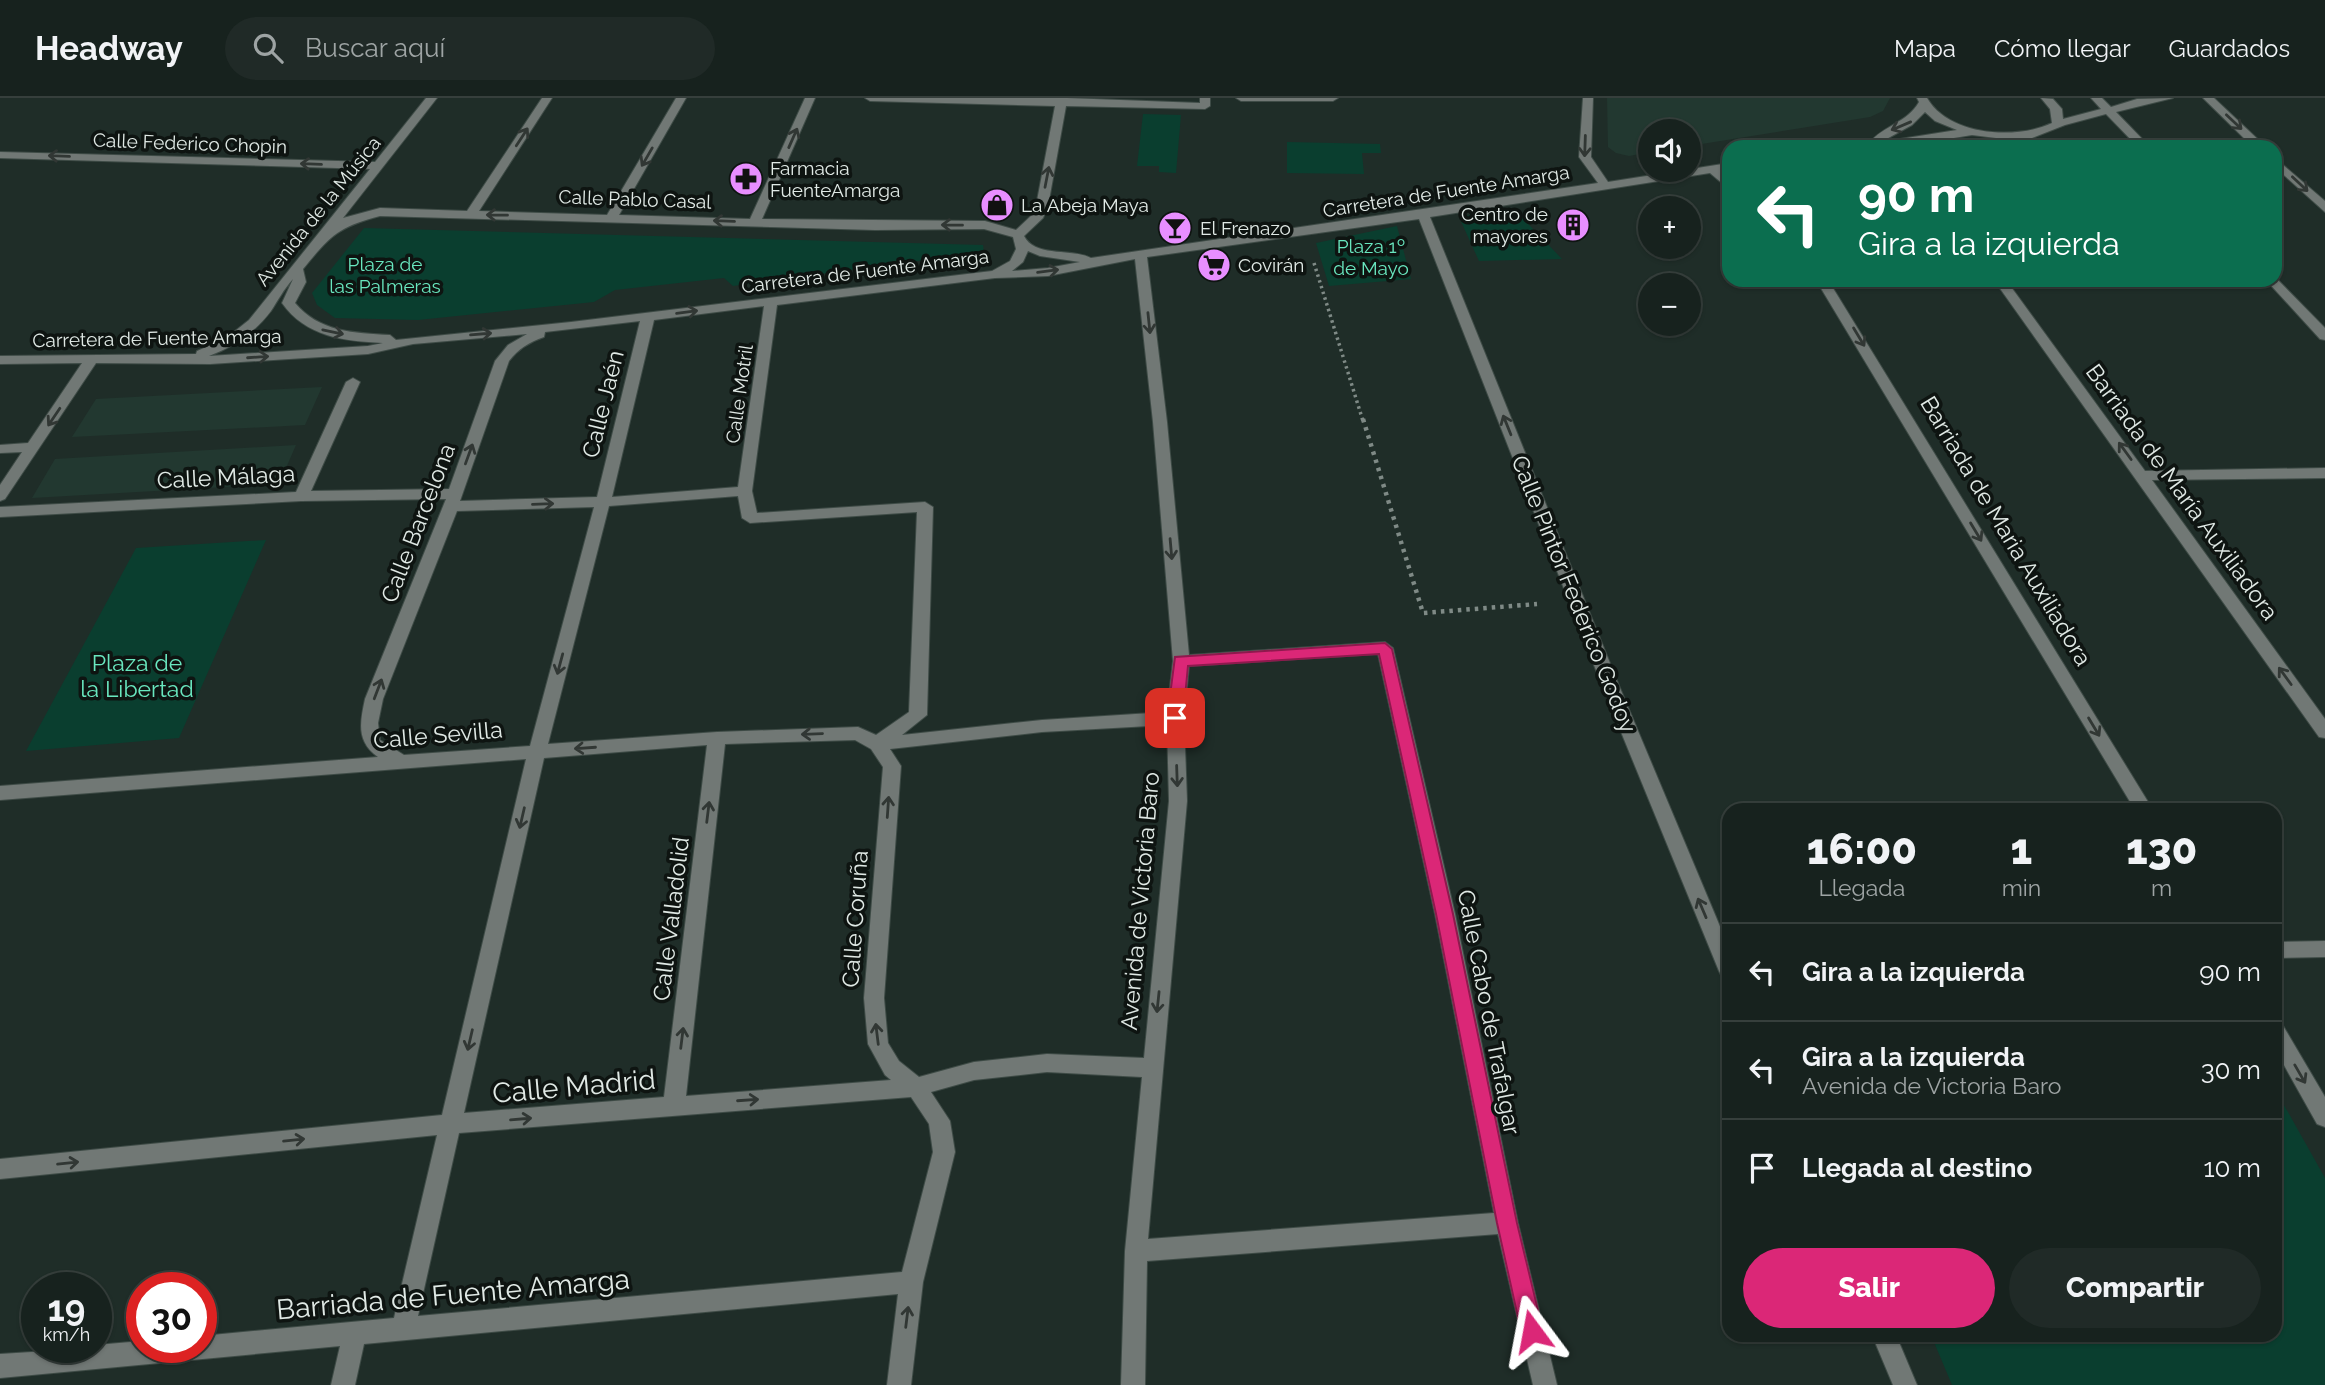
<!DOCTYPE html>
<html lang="es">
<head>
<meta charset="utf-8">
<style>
  body { margin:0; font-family:Raleway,sans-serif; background:#202a27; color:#f1f3f6; height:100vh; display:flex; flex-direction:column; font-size:26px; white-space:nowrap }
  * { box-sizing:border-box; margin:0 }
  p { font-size:23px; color:#9ea4a4 }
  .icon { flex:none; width:38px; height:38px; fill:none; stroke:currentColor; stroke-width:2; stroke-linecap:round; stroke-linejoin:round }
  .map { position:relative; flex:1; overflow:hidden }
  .sheet { position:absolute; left:1722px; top:705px; width:560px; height:539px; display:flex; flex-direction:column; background:#17221e; border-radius:21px; box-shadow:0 2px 5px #0004,0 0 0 2px #363f3c }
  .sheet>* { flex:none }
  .guide { position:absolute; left:1722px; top:42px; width:560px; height:147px; border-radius:21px; box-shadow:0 2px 5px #0004,0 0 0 2px #363f3c; background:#0b6e4f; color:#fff; overflow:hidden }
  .fabs { position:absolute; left:1638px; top:21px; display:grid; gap:14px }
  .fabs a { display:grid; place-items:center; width:63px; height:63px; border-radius:50%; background:#17221e; box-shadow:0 2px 5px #0004,0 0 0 2px #363f3c; font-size:35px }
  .speed { position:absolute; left:21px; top:1174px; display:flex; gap:14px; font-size:35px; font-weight:700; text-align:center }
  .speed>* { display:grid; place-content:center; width:91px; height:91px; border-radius:50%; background:#17221e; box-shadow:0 2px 5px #0004,0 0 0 2px #363f3c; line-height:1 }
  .speed small { font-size:18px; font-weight:400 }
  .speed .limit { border:10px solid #d22; background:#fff; color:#111 }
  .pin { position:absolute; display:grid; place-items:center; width:60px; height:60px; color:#fff; margin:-30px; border-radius:14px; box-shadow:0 4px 10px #0006 }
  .me { position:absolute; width:77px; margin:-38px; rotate:347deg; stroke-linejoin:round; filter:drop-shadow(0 0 5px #0008) }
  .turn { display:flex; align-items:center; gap:24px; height:147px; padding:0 21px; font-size:32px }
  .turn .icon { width:91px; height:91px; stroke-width:2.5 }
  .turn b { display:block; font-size:49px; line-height:60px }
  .eta { display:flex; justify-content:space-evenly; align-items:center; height:119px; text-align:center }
  .eta b { font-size:42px; font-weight:800; line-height:49px }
  .primary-button { display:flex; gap:14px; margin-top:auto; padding:14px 21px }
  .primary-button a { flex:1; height:80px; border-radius:42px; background:#db2777; color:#fff; font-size:28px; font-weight:800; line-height:80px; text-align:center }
  .primary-button a+a { background:#202a27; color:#f1f3f6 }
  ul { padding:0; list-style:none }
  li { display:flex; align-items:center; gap:21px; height:98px; padding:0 21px; border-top:2px solid #363f3c }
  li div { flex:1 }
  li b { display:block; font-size:26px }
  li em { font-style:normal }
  header { display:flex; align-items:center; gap:42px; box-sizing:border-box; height:98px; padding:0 35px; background:#17221e; border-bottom:2px solid #363f3c }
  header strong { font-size:33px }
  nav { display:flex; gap:38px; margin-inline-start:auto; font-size:24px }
  .search { width:490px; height:63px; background:#202a27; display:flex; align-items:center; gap:18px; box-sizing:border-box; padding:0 24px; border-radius:38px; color:#9ea4a4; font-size:26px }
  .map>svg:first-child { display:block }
  .built { fill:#223830 }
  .green { fill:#0a3e2f }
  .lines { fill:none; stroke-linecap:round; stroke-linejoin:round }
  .minor-casing { stroke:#3e4b46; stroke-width:2 }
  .path-far1 { stroke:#7f8a86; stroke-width:3.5; stroke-dasharray:2.5 3.5; stroke-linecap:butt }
  .path { stroke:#7f8a86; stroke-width:4.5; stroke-dasharray:3.5 5; stroke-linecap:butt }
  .minor { fill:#717875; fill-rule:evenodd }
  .oneway { stroke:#313734 }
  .route { fill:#db2777; stroke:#8e194d; stroke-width:2 }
  .labels { text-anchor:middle; stroke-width:7; stroke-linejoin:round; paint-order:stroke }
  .far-street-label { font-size:19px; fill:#e0e9e5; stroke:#0e1411 }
  .far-poi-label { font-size:19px; fill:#e0e9e5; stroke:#0e1411; text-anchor:start }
  .far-park-label { font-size:19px; fill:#69e7bf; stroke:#0e1411 }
  .street-label { font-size:23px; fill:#e0e9e5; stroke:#0e1411 }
  .park-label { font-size:23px; fill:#69e7bf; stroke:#0e1411 }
  .near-street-label { font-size:28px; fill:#e0e9e5; stroke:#0e1411 }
</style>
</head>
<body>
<header>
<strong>Headway</strong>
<div class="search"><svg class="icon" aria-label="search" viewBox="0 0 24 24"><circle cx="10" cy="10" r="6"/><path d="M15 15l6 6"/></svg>Buscar aquí</div>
<nav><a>Mapa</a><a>Cómo llegar</a><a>Guardados</a></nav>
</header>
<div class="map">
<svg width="2325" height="1287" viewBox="0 0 2325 1287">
  <rect width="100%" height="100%" fill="#1f2d28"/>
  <path class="built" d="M1607,0h283l-7,13 -13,6 -181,29v-15h-39v21l-21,4 -13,-3 -8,-6z
    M322,289l-17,38 -233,12 24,-38z
    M296,347l-17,39 -247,14 23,-39z"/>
  <path class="green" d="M1143,16l38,1 -5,58 -17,-1v-6h-22z
    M1287,44l93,2 1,9h-19l2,21 -77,-1z
    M1513,110l49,51 -83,2 -20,-44z
    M1397,128l14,53 -82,7 -13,-43z
    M364,130l619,17 1,7 -251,34 -9,-8 -109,12 -21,12 -176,18 -83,-2 -18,-13 -5,-12z
    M266,442l-87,198 -153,13 110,-203z
    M2275,991l50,89v207h-373l-21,-50h344z"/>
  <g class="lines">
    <defs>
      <path id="minor" d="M426,0h11l-94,120 37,-10 87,3 75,-113h10l-73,113 128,4 69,-117h10l-67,117 131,4 55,-121h10l-53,121 223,2 31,9 17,-16 3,-8 19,-100 -185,-5 -5,-3h202l133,5v-5h10v8l-5,3 -139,-3 -18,100 -5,12 -19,18c11,22 49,12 67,22l507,-75 -19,-26 4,-59h10l-2,59 17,25 121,-19v6l-8,2 8,7v11l-19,-16 -280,44 190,471 109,260v31l-7,-2 -3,-6 -116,-283 -184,-469 -272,38 20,165 22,233 196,-13 8,6 62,266 63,309 39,162h-24l-35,-151 -351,27 -2,124h-24l4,-134 17,-174 -95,-5 -73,8 -43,12 19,29 5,31 -32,130 -12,103h-24l11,-91 -534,50 -9,41h-24l9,-39 -340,32v-24l96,-6v-3l46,-4v7h59v-12l193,-18 43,-183 -437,44v-20l442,-44 84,-356 -526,41v-14l378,-29c-22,-15 -18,-35 -13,-58l81,-200 -145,2 -301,16v-10l296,-15 50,-110 7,-4 7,4 -49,109 138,-2 46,-128 13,-16 19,-11 -114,10 -45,10 -158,10 -114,-1 -91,136 -5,2v-16l22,-33 -22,1v-8l28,-2 54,-80 -82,1v-8l196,-2 1,-3 28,-12 24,-19 121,-151 -370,-11v-6l375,10zM380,118l495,14 109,-1 29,8 3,12 -6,12 -18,10 -421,51 -175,18 -6,-5c-36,-2 -71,-3 -95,-32l11,-21 -3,-13c27,-33 35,-42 77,-53zM1028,153l12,5 40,6 -32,6 -36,3 11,-9zM1135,161l18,163 20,239 -6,51 -125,8 -140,15 25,-20 6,-208 -8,-5 -168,11 -5,-22 25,-186 218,-27 53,-2zM293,181l-11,24c24,34 62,38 101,40l-15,3 -159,10c25,-9 46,-24 62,-45 7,-11 13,-22 22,-32zM764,208l-26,181 -126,10 42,-177zM640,223l-43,176 -137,4 49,-140c9,-12 20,-19 35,-24l1,-5zM738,398l4,22 8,5 167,-11 -8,200 -33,23 -18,-8 -141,5 -169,12 61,-238zM594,409l-64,239 -126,9 -24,-15 -2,-17 5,-24 74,-188zM1378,556l57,260 59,299 -346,26 39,-438 -3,-83 5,-52zM1167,627l2,76 -25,257 -97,-4 -73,8 -55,15 -20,-16 -11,-18 -4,-45 17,-232 -11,-17 152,-17zM855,642l16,9 12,18 -19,231 4,46 17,31 6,5 -205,16 39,-352zM707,647l-43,352 -200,16 80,-355zM911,999l18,27 4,28 -31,120 -484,44 41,-183z
        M1236,0h102l-5,3h-92z
        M1917,0h10c22,38 89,42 125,25l-2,-14 -9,-11 12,1 9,10 1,10 38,-10 -10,-11h11l9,9 26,-8 36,-1 -57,14 34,35h-12l-32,-33 -41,11 -33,13 -28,1 -32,-4 -73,12h-54l6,-3 18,-1c15,-18 38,-20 50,-41zM1925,14l10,9 22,9 -76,12 31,-17z
        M2203,0h11l52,49h-13z
        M2275,60l50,43v11l-50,-45z
        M2275,179l50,51v12l-5,-1 -54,-59h9z
        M1816,182h12l325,530h-18z
        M1994,182h12l139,191 180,-3v10l-173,2 173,239v19l-6,-1z
        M2325,843v16l-50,1v-16z
        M2275,923l7,3 43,73v30l-8,-3 -42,-75z
        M1872,1237h24l21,50h-24z"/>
    </defs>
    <use href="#minor" class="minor-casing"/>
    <path class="path-far1" d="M1314,165l49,158"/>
    <path class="path" d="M1363,321l60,194 114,-9"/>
    <use href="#minor" class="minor"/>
  </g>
  <defs><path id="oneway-shaft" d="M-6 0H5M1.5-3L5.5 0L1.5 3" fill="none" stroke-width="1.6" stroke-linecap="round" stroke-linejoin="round" transform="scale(1.75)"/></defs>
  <g class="oneway">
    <use href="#oneway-shaft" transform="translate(2234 24) rotate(43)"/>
    <use href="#oneway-shaft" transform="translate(1901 28) rotate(157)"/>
    <use href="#oneway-shaft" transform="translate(522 39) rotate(-57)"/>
    <use href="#oneway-shaft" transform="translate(793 40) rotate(-66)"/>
    <use href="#oneway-shaft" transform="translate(1585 48) rotate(92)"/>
    <use href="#oneway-shaft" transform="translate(59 58) rotate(-178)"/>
    <use href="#oneway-shaft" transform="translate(647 59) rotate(120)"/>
    <use href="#oneway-shaft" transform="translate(311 66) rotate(-178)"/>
    <use href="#oneway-shaft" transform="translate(1047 79) rotate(-79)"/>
    <use href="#oneway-shaft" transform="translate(2300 86) rotate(43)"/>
    <use href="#oneway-shaft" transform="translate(497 117) rotate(-179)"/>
    <use href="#oneway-shaft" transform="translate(724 123) rotate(-178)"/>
    <use href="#oneway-shaft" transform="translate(952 127) rotate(-179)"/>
    <use href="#oneway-shaft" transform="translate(1048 173) rotate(-7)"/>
    <use href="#oneway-shaft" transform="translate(687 214) rotate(-7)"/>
    <use href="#oneway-shaft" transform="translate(1149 225) rotate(84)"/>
    <use href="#oneway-shaft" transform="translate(333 234) rotate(12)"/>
    <use href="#oneway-shaft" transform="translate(481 236) rotate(-5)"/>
    <use href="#oneway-shaft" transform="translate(1859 239) rotate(59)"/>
    <use href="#oneway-shaft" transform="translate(258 259) rotate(-4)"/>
    <use href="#oneway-shaft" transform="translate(54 319) rotate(124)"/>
    <use href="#oneway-shaft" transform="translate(1507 327) rotate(-112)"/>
    <use href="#oneway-shaft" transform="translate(2125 353) rotate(-126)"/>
    <use href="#oneway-shaft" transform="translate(469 356) rotate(-70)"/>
    <use href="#oneway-shaft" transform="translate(543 406) rotate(-2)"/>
    <use href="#oneway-shaft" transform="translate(1976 434) rotate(59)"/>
    <use href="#oneway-shaft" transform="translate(1171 451) rotate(85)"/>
    <use href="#oneway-shaft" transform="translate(560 566) rotate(105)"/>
    <use href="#oneway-shaft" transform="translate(2285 578) rotate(-126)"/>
    <use href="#oneway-shaft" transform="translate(378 591) rotate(-69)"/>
    <use href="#oneway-shaft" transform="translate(2094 629) rotate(59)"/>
    <use href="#oneway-shaft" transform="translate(812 636) rotate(178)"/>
    <use href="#oneway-shaft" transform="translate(585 650) rotate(176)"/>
    <use href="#oneway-shaft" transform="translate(1177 678) rotate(88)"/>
    <use href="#oneway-shaft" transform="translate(888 709) rotate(-86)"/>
    <use href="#oneway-shaft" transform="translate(708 714) rotate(-83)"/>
    <use href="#oneway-shaft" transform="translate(522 720) rotate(103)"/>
    <use href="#oneway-shaft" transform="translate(1702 810) rotate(-113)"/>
    <use href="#oneway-shaft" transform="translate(1158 904) rotate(96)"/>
    <use href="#oneway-shaft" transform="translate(877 936) rotate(-97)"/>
    <use href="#oneway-shaft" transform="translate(682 940) rotate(-83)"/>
    <use href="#oneway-shaft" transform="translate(470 942) rotate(103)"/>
    <use href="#oneway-shaft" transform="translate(2300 976) rotate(60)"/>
    <use href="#oneway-shaft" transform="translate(748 1002) rotate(-4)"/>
    <use href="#oneway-shaft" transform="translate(521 1021) rotate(-5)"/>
    <use href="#oneway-shaft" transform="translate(294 1042) rotate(-6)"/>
    <use href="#oneway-shaft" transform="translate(68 1065) rotate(-6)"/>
    <use href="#oneway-shaft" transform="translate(907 1219) rotate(-83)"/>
  </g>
  <path class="route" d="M1385,545l7,6 61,265 64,309 26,108 -3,8 -8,3 -7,-3 -4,-8 -24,-108 -61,-309 -57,-260 -191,12 -5,52 -8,5 -8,-5 8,-61z"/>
  <defs>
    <symbol id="pharmacy-disc" viewBox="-11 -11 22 22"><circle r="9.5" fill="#e88eff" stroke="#0e1411"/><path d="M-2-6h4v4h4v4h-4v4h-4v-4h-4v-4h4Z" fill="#111"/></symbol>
    <symbol id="shop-disc" viewBox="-11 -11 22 22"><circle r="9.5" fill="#e88eff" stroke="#0e1411"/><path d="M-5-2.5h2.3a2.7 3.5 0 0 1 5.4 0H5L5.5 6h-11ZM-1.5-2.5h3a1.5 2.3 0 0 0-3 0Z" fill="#111"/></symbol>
    <symbol id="building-disc" viewBox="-11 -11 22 22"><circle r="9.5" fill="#e88eff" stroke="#0e1411"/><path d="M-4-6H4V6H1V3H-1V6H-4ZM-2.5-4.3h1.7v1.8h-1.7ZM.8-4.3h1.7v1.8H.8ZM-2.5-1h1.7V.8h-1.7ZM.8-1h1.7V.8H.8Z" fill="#111"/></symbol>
    <symbol id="bar-disc" viewBox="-11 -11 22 22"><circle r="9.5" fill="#e88eff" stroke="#0e1411"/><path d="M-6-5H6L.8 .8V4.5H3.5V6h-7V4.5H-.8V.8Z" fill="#111"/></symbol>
    <symbol id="supermarket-disc" viewBox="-11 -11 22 22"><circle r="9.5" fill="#e88eff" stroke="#0e1411"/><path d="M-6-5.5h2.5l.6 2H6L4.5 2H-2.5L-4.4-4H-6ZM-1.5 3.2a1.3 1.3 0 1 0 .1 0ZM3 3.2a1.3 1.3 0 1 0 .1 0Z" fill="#111"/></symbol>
  </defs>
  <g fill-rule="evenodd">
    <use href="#pharmacy-disc" x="727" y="62" width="38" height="38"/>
    <use href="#shop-disc" x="978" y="88" width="38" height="38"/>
    <use href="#building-disc" x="1554" y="108" width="38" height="38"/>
    <use href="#bar-disc" x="1156" y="111" width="38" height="38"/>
    <use href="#supermarket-disc" x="1195" y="148" width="38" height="38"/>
  </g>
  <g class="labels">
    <g class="far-street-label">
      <text transform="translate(190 45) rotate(2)" y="7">Calle Federico Chopin</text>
      <text transform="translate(1446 93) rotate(-9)" y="7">Carretera de Fuente Amarga</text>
      <text transform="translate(635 101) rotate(2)" y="7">Calle Pablo Casal</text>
      <text transform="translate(318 113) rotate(-51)" y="7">Avenida de la Música</text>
      <text transform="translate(865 173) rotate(-7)" y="7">Carretera de Fuente Amarga</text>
      <text transform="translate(157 240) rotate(-1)" y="7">Carretera de Fuente Amarga</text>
      <text transform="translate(739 296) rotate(-82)" y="7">Calle Motril</text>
    </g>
    <g class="far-poi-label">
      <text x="770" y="77">Farmacia<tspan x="770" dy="22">FuenteAmarga</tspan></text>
      <text x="1021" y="114">La Abeja Maya</text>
      <text x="1548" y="123" text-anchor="end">Centro de<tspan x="1548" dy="22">mayores</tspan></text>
      <text x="1200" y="137">El Frenazo</text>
      <text x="1238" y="174">Covirán</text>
    </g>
    <g class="far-park-label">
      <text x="1371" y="155">Plaza 1º<tspan x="1371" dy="22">de Mayo</tspan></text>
      <text x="385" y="173">Plaza de<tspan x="385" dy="22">las Palmeras</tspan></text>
    </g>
    <g class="street-label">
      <text transform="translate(603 306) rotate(-76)" y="8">Calle Jaén</text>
      <text transform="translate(226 379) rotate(-3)" y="8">Calle Málaga</text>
      <text transform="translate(2182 394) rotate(54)" y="8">Barriada de María Auxiliadora</text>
      <text transform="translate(418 425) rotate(-69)" y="8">Calle Barcelona</text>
      <text transform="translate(2006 433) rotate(59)" y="8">Barriada de Maria Auxiliadora</text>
      <text transform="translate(1574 496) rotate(68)" y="8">Calle Pintor Federico Godoy</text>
      <text transform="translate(438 637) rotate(-5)" y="8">Calle Sevilla</text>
      <text transform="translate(1140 803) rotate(-85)" y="8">Avenida de Victoria Baro</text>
      <text transform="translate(671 821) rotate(-83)" y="8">Calle Valladolid</text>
      <text transform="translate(855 821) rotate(-86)" y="8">Calle Coruña</text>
      <text transform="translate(1489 914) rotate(79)" y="8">Calle Cabo de Trafalgar</text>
    </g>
    <g class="park-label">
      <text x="137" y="573">Plaza de<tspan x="137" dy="26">la Libertad</tspan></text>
    </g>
    <g class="near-street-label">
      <text transform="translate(574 988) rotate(-5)" y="10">Calle Madrid</text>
      <text transform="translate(453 1196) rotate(-5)" y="10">Barriada de Fuente Amarga</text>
    </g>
  </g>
</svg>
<div class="fabs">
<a><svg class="icon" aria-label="sound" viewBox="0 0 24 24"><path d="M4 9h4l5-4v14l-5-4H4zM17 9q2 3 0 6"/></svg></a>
<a>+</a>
<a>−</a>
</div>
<div class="speed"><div>19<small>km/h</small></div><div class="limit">30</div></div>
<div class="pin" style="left:1175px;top:620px;background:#d93025"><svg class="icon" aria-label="arrive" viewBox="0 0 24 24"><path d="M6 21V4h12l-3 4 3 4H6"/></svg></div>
<svg class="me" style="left:1532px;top:1233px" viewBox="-20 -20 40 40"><path d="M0-17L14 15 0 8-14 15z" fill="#db2777" stroke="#fff" stroke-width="4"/></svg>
<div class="guide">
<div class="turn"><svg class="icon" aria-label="left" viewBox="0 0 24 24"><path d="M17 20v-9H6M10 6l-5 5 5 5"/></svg><div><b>90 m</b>Gira a la izquierda</div></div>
</div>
<section class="sheet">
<div class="eta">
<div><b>16:00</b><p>Llegada</p></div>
<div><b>1</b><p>min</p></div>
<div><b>130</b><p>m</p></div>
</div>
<ul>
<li><svg class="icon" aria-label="left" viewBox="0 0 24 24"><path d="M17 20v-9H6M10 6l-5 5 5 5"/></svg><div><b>Gira a la izquierda</b></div><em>90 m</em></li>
<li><svg class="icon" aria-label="left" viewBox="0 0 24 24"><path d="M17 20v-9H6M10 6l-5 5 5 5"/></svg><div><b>Gira a la izquierda</b><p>Avenida de Victoria Baro</p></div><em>30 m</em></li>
<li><svg class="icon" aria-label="arrive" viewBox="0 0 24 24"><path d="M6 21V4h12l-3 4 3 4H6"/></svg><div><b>Llegada al destino</b></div><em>10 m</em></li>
</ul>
<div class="primary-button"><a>Salir</a><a>Compartir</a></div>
</section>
</div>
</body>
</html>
